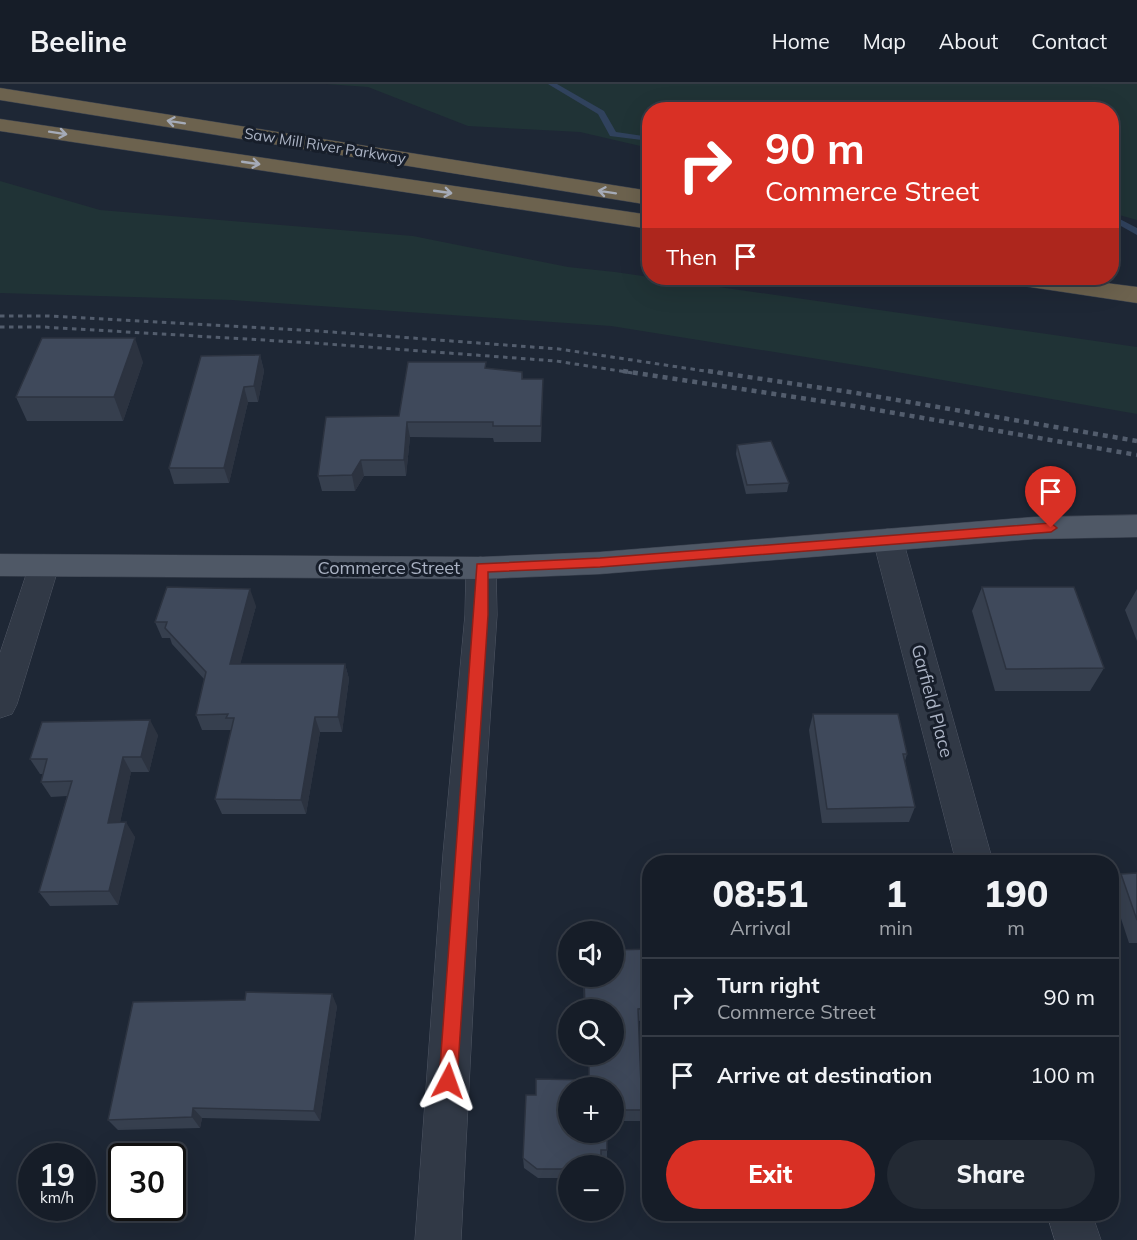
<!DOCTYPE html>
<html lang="en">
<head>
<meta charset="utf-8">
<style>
  body { margin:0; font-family:Mulish,sans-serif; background:#232a34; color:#f1f3f6; height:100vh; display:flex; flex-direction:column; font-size:22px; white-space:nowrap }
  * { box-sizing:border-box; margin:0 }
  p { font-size:20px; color:#9ea2a8 }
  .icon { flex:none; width:33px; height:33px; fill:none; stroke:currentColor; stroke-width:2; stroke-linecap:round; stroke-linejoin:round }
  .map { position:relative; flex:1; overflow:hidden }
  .drawer { position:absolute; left:642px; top:771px; width:477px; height:366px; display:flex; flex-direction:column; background:#161d28; border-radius:24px; box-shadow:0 6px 24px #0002,0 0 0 2px #353b45 }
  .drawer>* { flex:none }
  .hud { position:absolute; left:642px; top:18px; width:477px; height:183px; border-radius:24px; box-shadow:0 6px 24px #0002,0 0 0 2px #353b45; background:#d93025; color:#fff; overflow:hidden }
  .buttons { position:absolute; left:558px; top:837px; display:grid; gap:12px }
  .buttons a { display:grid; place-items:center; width:66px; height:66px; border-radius:50%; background:#161d28; box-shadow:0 6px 24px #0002,0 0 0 2px #353b45; font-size:30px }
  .speed { position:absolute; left:18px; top:1059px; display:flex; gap:12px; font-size:30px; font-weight:700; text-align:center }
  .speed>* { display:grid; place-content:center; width:78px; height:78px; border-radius:50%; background:#161d28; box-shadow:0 6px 24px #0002,0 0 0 2px #353b45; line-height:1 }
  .speed small { font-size:15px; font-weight:400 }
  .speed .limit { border:3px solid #111; border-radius:9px; background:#fff; color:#111 }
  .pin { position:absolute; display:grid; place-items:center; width:51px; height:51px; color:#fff; margin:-62px -26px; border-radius:50% 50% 50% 0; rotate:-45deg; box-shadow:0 0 6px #0007 }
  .pin .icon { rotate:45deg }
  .me { position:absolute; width:66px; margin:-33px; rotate:4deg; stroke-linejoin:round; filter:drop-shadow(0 0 4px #0008) }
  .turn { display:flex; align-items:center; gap:21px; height:126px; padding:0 24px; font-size:27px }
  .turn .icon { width:78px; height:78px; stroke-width:2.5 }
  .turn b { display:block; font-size:42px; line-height:51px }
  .then { display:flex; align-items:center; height:57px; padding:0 24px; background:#0003; gap:12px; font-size:22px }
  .eta { display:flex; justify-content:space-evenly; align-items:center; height:102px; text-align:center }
  .eta b { font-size:36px; font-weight:800; line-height:42px }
  .button { display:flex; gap:12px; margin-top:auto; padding:12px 24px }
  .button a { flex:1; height:69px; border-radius:36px; background:#d93025; color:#fff; font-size:24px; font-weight:800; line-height:69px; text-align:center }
  .button a+a { background:#232a34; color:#f1f3f6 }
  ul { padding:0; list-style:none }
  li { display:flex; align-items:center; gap:18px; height:78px; padding:0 24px; border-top:2px solid #353b45 }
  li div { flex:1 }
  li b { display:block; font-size:22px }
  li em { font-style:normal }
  header { display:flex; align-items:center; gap:36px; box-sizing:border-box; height:84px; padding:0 30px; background:#161d28; border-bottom:2px solid #353b45 }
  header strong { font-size:28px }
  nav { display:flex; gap:33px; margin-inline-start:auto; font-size:21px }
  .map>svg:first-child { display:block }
  .green { fill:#203336 }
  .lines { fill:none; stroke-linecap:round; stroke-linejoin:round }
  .stream { fill:#30425d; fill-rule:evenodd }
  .minor-casing { stroke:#4f5664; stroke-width:1 }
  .major-casing { stroke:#3b424f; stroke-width:1 }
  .highway-casing { stroke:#3c4350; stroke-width:1 }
  .minor { fill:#313946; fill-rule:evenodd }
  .major { fill:#4f5866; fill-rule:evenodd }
  .highway { fill:#6c624e; fill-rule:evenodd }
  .rail-far1 { stroke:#535d6d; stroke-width:3; stroke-dasharray:4.5 4.5; stroke-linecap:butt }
  .rail { stroke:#535d6d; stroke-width:4.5; stroke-dasharray:5 5; stroke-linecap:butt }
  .wall { fill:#363f4e }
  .shaded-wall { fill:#2c3340 }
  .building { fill:#3f495b; stroke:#2c3340; stroke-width:1.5 }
  .oneway { stroke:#a5abb8 }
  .route { fill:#d93025; stroke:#8d1f18; stroke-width:1.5 }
  .labels { text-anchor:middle; stroke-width:6; stroke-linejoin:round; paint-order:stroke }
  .far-street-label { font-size:15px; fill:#abb3c4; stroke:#171e2a }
  .street-label { font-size:18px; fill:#abb3c4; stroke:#171e2a }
</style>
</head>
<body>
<header>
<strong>Beeline</strong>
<nav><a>Home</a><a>Map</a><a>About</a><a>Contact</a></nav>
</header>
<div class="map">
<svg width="1137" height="1156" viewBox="0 0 1137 1156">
  <rect width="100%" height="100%" fill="#1e2735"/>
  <path class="green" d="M326,0h811v136l-25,-7v-103h-462l-1,38 -69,-16 -112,-6 -100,-39z
    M0,97l100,29 313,26 155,31 47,5 522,75v67l-263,-46 -263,-42 -379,-26 -232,-7z"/>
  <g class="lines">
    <path class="stream" d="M548,0h9l47,27 12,21 34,5v4l-40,-5 -12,-22z
      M1112,131l25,13v7l-25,-14z"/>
    <defs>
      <path id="minor" d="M888,445l11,3 4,8 90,322h-37l-83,-322 4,-8z
        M44,471l11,3 4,8 -42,138 -5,10 -12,4v-65l29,-87 4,-8z
        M481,473l11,3 4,8 1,47 -16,239 -20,386h-46l28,-386 22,-239 1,-47 4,-8z
        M1047,1130h45l9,26h-46z"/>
      <path id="major" d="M1137,431v22l-103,2 -434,35 -119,5 -481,-3v-22l481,3 119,-5 434,-35z"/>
      <path id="highway" d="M0,4l650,103v14l-650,-105z
        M0,35l650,96v14l-650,-98z
        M1005,194h61l71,9v16l-120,-18 -9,-2z"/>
    </defs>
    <use href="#minor" class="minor-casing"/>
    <use href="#major" class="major-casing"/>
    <use href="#highway" class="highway-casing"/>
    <use href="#minor" class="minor"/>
    <use href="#major" class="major"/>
    <use href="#highway" class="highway"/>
    <path class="rail-far1" d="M0,232h49l269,15 241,18 159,24
      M0,243h43l271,16 242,18 77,12"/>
    <path class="rail" d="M623,287l231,35 283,49
      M708,287l148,22 281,48"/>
  </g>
  <path class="wall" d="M260,271l4,16 -6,31h-10l-19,81 -55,1 -5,-16z
    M143,278l-20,59h-96l-11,-24z
    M486,284l36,4 1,7h20l-2,63h-47l-1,-4 -83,-1 -4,39h-42l-9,15h-33l-4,-15 81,-60z
    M737,361l52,38 -2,9 -41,2 -10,-40z
    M982,503l122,81 -14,23h-95l-23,-80z
    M1137,505v52l-12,-31z
    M256,522l-16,58h105l4,15 -7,53h-22l-14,82h-84l-7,-15 16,-69h-29l-6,-15 8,-36 -32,-35 -2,-6h-8l-7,-16z
    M813,630l94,40 -2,7 10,46 -6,15 -87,1 -13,-93z
    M158,651l-9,37h-18l-11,50 15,15 -17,68 -68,1 -11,-14 28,-96 -16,1 -10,-15 2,-8h-3l-10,-15z
    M1137,789v70h-8l-17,-52v-5l9,-12z
    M650,865v71l-11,1 3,89 -1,11h-27v-33h-46l39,62v10h-6l-33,6v12h-30l-14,-10 -1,-10 13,-63 52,-15 26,-70h-30l-1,-34h31z
    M337,922l-17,115 -118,-3 -2,10 -82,2 -10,-10z"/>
  <path class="shaded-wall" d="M135,254l8,24 -20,59 -9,-24z
    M260,271l4,16 -6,31 -4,-16z
    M543,295v16l-2,47v-16z
    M244,303l4,15 -19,81 -5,-15z
    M407,338l3,15 -4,39 -2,-16z
    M361,376l3,16 -9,15 -3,-16z
    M250,505l6,17 -20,74 -6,-16z
    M345,580l4,15 -7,53 -4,-15z
    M315,633l5,15 -14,82 -5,-14z
    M150,636l8,15 -9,37 -8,-15z
    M123,673l8,15 -14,65 -9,-14z
    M126,738l9,15 -17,68 -9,-14z
    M332,910l5,12 -17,115 -6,-10z
    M193,1024l9,10 -2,10 -8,-11z"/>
  <path class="building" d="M42,254h93l-21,59h-98z
    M260,271l-6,31 -10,1 -20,81h-55l32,-112z
    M408,278h78l-1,6 37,4v7h21l-2,47h-48v-4h-86l-3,38h-43l-9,15 -34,1 8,-59 73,-1z
    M771,357l18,42 -42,2 -10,-40z
    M167,503l83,2 -20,75h115l-7,53h-23l-14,83 -86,-1 19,-81h-8l2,-4 -32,1 10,-43 -41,-44 2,-6h-12z
    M982,503h92l30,81 -98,1z
    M813,630h85l9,40h-4l12,53 -88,2z
    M150,636l-9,37h-18l-15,66 18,-1 -17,69 -70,1 33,-111 -31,1 6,-23h-17l12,-37z
    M1137,789v47l-16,-46z
    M650,865v59l-12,1 4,101h-28v-22h-46v44h39v18h-6v16h-33v3h-31l-14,-11 3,-63h10v-16l53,1v-26h25v-44h-29l-1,-34h30v-26z
    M246,908l86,2 -18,117 -121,-3 -1,9 -84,3 25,-118 112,-2z"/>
  <defs><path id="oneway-shaft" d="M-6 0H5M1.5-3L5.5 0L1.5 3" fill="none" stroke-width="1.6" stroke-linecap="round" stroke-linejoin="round" transform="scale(1.5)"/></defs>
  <g class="oneway">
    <use href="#oneway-shaft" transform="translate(176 38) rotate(-171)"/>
    <use href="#oneway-shaft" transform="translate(58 49) rotate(9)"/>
    <use href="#oneway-shaft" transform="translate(251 79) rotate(8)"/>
    <use href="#oneway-shaft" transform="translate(443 108) rotate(8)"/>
    <use href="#oneway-shaft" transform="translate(607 108) rotate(-171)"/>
  </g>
  <path class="route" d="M1051,439l6,5 -6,4 -451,35 -112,5v43l-31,466 -3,6 -6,3 -6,-3 -3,-6 38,-517 123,-6z"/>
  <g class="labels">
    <g class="far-street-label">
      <text transform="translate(325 62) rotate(9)" y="5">Saw Mill River Parkway</text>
    </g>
    <g class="street-label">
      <text x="389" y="490">Commerce Street</text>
      <text transform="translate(932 617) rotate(75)" y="6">Garfield Place</text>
    </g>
  </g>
</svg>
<div class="buttons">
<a><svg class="icon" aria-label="sound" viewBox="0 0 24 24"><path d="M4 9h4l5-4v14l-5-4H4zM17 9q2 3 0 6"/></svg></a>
<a><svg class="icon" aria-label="search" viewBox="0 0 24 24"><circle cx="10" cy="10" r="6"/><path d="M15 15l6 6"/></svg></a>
<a>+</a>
<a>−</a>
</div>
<div class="speed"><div>19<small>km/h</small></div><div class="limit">30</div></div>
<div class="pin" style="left:1051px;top:444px;background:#d93025"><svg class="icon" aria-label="arrive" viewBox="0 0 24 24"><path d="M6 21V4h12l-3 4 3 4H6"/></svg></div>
<svg class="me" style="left:448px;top:997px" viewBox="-20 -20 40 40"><path d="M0-17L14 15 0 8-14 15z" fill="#d93025" stroke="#fff" stroke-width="4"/></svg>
<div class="hud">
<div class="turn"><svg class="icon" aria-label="right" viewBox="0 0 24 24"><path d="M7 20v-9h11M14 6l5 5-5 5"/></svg><div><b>90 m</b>Commerce Street</div></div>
<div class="then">Then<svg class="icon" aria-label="arrive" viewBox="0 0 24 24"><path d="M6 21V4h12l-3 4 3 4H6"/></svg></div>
</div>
<section class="drawer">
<div class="eta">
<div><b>08:51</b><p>Arrival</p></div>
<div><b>1</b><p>min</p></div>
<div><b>190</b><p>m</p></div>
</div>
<ul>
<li><svg class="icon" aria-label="right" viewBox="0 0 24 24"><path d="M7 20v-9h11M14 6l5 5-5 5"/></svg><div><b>Turn right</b><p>Commerce Street</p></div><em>90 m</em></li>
<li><svg class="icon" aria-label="arrive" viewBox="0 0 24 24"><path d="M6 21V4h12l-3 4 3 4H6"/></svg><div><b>Arrive at destination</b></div><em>100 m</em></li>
</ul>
<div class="button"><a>Exit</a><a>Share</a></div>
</section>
</div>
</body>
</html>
